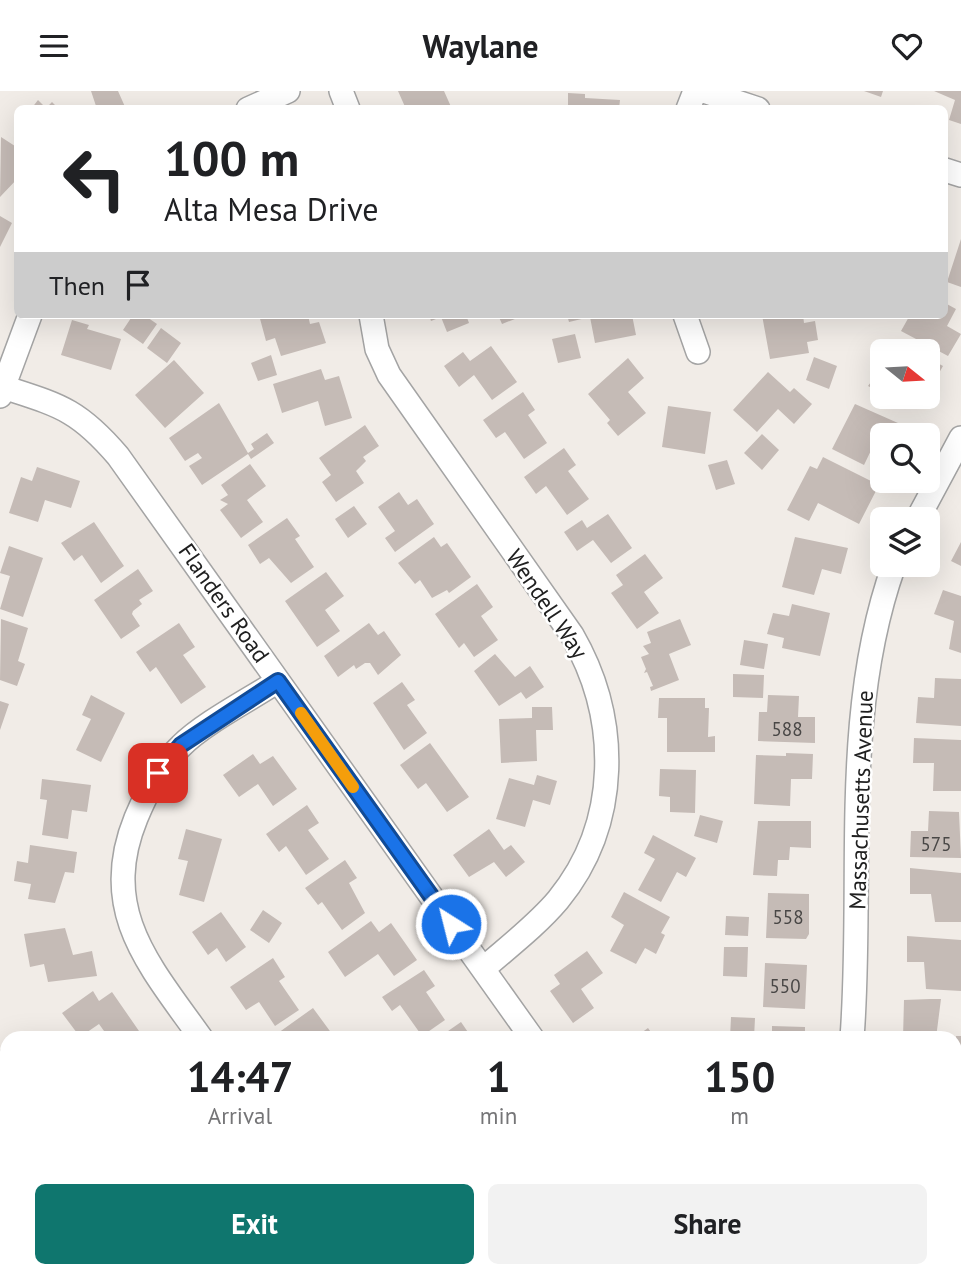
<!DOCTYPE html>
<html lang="en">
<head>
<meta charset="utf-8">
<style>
  body { margin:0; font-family:"PT Sans",sans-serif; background:#f2f2f2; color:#202124; height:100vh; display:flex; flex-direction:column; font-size:26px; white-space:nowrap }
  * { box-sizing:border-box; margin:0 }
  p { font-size:23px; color:#757577 }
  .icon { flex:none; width:38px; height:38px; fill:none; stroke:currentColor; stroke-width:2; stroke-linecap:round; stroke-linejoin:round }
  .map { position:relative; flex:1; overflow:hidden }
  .panel { position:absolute; left:0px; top:940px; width:962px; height:247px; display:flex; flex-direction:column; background:#fff; border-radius:21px 21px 0 0; box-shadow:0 7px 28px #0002 }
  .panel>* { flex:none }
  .guide { position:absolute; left:14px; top:14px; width:934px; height:214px; border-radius:10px; box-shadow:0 7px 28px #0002; background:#fff; color:#202124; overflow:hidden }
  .needle { width:46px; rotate:108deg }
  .buttons { position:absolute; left:870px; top:248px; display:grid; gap:14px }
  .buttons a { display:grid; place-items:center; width:70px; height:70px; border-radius:10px; background:#fff; box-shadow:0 7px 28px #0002; font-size:35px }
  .pin { position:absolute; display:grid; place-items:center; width:60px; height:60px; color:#fff; margin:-30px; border-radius:14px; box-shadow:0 4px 10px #0006 }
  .me { position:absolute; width:77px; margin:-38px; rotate:324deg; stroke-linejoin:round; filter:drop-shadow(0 0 5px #0008) }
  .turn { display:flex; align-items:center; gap:24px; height:147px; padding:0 35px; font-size:32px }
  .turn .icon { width:91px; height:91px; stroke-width:2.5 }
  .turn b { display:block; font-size:49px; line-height:60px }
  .then { display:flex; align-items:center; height:66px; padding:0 35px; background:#0003; gap:14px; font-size:26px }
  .eta { display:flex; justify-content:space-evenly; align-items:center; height:119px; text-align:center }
  .eta b { font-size:42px; font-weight:800; line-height:49px }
  .button { display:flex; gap:14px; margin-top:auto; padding:14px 35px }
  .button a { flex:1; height:80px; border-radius:10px; background:#0f766e; color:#fff; font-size:28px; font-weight:800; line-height:80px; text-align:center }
  .button a+a { background:#f2f2f2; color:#202124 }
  header { display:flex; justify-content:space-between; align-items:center; height:91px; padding:0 35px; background:#fff; font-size:32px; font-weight:800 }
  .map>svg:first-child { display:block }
  .building { fill:#c5bbb6 }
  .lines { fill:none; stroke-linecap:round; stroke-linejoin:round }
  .minor-casing { stroke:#a4a4a4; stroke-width:26 }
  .minor { stroke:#fff; stroke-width:23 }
  .route-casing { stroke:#114b97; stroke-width:18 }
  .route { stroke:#1a73e8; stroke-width:12 }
  .slow { stroke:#f59e0b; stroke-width:12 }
  .labels { text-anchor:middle; stroke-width:5; stroke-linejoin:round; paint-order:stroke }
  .number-label { font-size:19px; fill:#494746 }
  .street-label { font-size:23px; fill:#202020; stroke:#fff }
</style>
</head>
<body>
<header><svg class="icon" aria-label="menu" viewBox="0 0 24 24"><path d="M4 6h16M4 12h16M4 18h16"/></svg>Waylane<svg class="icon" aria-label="heart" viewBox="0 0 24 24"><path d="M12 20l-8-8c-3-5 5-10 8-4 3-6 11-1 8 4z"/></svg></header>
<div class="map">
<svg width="961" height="1186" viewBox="0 0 961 1186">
  <rect width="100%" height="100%" fill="#f1ece7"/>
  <path class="building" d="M91,0h27l8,18h-29z
    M398,0h46l8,18h-46z
    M864,0h19l-2,6z
    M934,0h27v33l-12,-4 6,-20z
    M568,2l17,1v4l35,2 -1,9h-51z
    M38,9l8,8 6,-6 7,7h-28z
    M1,46l17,11v30l-18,19z
    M0,125l12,7 -12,24z
    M961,148v48l-14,-5z
    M945,212l11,6 -9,17 14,8 -13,22 -47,-25 9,-16h35z
    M133,224h11l13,9 -14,20 -20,-14z
    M259,224h49l2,9 9,-2 7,21 -45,13 -6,-18 -9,3z
    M429,224h37l3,8 -22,9 -6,-15 -10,4z
    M498,224h27l-23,9z
    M567,224h65l4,20 -41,8 -5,-26 -21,5z
    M762,224h41l1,8 11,-2 3,19 -11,2 2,11 -39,6z
    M72,229l17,5 -2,4 34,10 -10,31 -50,-15z
    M161,237l20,15 -14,20 -20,-15z
    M575,243l6,24 -23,5 -6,-24z
    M895,252l17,9h-22z
    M491,255l26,36 -25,18 -18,-25 -15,12 -15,-21 19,-14 7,9z
    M271,264l6,20 -19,6 -7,-18z
    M814,266l23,9 -8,23 -23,-9z
    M628,267l16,20 -16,14 18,21 -28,23 -11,-13 3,-3 -22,-26z
    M928,267l15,8 -13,23 -2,-1z
    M174,269l30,33 -39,35 -30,-33z
    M882,276v26l-14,-7z
    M321,278l4,11 14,-4 13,42 -27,8 -7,-25 -36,12 -9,-29z
    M768,281l22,20 4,-4 18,16 -18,20 -16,-15 -21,23 -24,-22z
    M523,301l12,18 -7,5 19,28 -23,16 -19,-27 -9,6 -13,-18z
    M219,312l29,50 6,-4 -3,-5 16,-11 7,10 -23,16 -3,-5 -46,31 -13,-19 13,-8 -4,-5 -13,8 -16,-23z
    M855,313l52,23 -4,9h-21v7l-6,-3 -12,25 -32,-16z
    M668,315l43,6 -6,42 -43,-7z
    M365,334l14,21 -16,11 3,4 -10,10 8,12 -28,19 -14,-20 9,-7 -12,-17z
    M762,343l17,16 -17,20 -18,-17z
    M564,357l12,17 -8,6 21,28 -22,16 -21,-29 -10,8 -12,-17z
    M823,366l56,28 -20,39 -41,-21 -9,18 -22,-11 23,-44 7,3z
    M727,369l8,24 -19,6 -8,-25z
    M250,373l16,22 -19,14 16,22 -22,16 -21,-28 8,-6 -8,-4 8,-5 -7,-10z
    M37,376l43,14 -9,27 -26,-8 -7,22 -29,-9 12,-36 11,4z
    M399,401l9,13 9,-6 17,25 -39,28 -10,-14 10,-7 -17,-24z
    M354,415l13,18 -19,14 -13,-19z
    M608,423l24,34 -21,15 -18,-23 -16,11 -13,-19 18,-12 5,8z
    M287,427l13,18 -5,3 19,28 -23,16 -22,-25 -9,6 -12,-19z
    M94,431l30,44 -23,17 -19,-28 -8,6 -13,-18z
    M434,446l7,10 6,-4 24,34 -22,16 -2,-3 -15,8 -12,-18 -5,4 -17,-21z
    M795,446l53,11 -7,26 -19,-5 -8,26 -32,-8z
    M961,451v24l-10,-5z
    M9,455l34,12 -20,59 -23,-8 10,-33 -10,-3z
    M645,463l18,24 -19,14 15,21 -22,16 -26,-36 12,-8 -7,-10z
    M138,478l15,22 -14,9 3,4 -9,7 -1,3 8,12 -19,13 -27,-39z
    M326,481l18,24 -19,14 15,21 -23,16 -32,-46z
    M477,493l16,23 -12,9 17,24 -24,17 -10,-14 -5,5 -24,-34z
    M943,499l18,6v57l-12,-4 5,-28 -20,-7z
    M792,513l38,9 -10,43 -38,-8 2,-10 -17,-4 6,-21 16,3z
    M1,528l27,9 -10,33 7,3 -8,22 -17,-6z
    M680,528l11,26 -22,9 10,26 -28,11 -1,-4 3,-1 -6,-14 -3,1 2,-4 -5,-12 8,-3 -6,-8 8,-3 -4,-11z
    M179,532l16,24 -12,8 23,32 -25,17 -25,-37 -6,5 -14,-20z
    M369,532l9,12 6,-4 17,24 -23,20 -8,-12h-5l-9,6 -2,-4 -16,12 -14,-21z
    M744,549l24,4 -4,25 -24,-4z
    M495,563l20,23 15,-11 14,21 -18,12 -5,-7 -22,14 -25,-35z
    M733,583l31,1 -1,23 -30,-1z
    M935,587l26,1v47l-45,-3 2,-26 16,1z
    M402,591l13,18 -8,5 20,28 -23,17 -31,-47z
    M91,604l34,18 -24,49 -25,-12 15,-31 -9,-4z
    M768,604l31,1 -1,21h17v26l-57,-2 1,-29h8z
    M659,607h46v10h4l-1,29 7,-1v16h-48v-34h-9z
    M0,610l9,3 -9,26z
    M532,616h20l1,23h-17l1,31 -36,2 -2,-44 33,-1z
    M914,647l47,2v51h-28l1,-28h-21z
    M430,652l39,54 -22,15 -21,-29 -8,6 -18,-24z
    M786,662l27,1 -1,25h-21l-1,27 -36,-2 2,-49 30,1z
    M253,663l7,10 13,-8 24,33 -24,17 -15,-22 -19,13 -16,-22z
    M660,678l36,1 -1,43 -25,-1v-15l-11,-1z
    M537,684l20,6 -7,24 -17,-5 -8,27 -29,-8 13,-41 25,7z
    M42,688l49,6 -4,27 -15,-2 -4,29 -26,-4 5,-35 -7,-1z
    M307,714l12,18 -11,7 21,29 -23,16 -20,-29 -7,6 -13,-18z
    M929,720l30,1 2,46 -51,-1 1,-26h17z
    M700,724l23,6 -6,22 -23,-7z
    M758,730h53v27l-21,-1 -1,13h-11l-1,16 -24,-1z
    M186,738l36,10 -18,63 -25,-7 9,-34 -10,-2z
    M489,738l15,21 7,-5 14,17 -19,15 -12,-15 -25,15 -16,-22z
    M653,744l43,23 -10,19 -9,-5 -16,30 -23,-12 17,-31 -11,-6z
    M30,754l47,7 -3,21 -9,-1 -10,31 -27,-4 3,-15 -17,-3 3,-20 11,2z
    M345,769l12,18 -8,5 16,30 -23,17 -20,-28 -4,3 -13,-17z
    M910,777l51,5v49h-26l-4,-28h-21z
    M624,801l46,25 -9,16 4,2 -9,19 -11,-6 -9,16 -26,-13 14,-26 -13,-8z
    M768,802l41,1v40l-3,5 -40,-1z
    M263,819l19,13 -13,20 -19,-13z
    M221,821l25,35 -20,15 -9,-14 -9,7 -16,-23z
    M726,825l23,1 -1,19 -23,-1z
    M371,830l8,11 12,-9 26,37 -23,16 -16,-22 -33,23 -17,-25z
    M65,837l8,27 19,-4 5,25 -49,6 -4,-18 -14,3 -6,-33z
    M907,845l54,4v51l-35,-2 -2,-27h-17z
    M724,856h24l-1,30 -24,-1z
    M587,860l16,22 -22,16 13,19 -21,15 -23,-32 10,-7 -6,-9z
    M273,867l12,19 -6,4 20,29 -24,16 -16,-24 -13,8 -16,-23z
    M765,872l42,2 -2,44 -42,-2z
    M424,879l11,16 -9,6 19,28 -23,16 -22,-31 -8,6 -10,-14z
    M93,900l6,10 13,-9 27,39 -10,7h-20l-10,-14 -19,13 -18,-24z
    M930,908h11l-5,39h-33l1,-38z
    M313,917l22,30h-64z
    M731,926l24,1 -1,20h-24z
    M461,931l11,16h-34z
    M772,935l33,1v11h-33z
    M648,937l7,10h-21z
    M956,945h5v25l-5,-1z
    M0,958l7,10v43l-7,-10z
    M956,990h5l-3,43h-2z
    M956,1095l5,1 -3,24 -2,-1z
    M106,1180h18l-9,6z
    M246,1180h17l-9,6z
    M453,1180h32l2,2 -6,4h-24z
    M599,1180h44l-7,6h-44z
    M880,1180h24l-2,6z
    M911,1180h25l-2,6z"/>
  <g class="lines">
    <defs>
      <path id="minor" d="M341,0l7,18
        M704,0l54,18
        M248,18l40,-18
        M688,18l7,-18
        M945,79l16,5
        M371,224l6,34 12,26 183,260c48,83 49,188 -14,265 -22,26 -50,47 -75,69
        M685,224l13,37
        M0,295c58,19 77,22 118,70l414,582
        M0,305l30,-81
        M917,429l44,-82
        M201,947c-51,-72 -103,-127 -65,-220 11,-26 24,-52 45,-72 23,-23 68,-46 97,-65
        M852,947c12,-157 -12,-322 42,-473
        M0,1121l7,10
        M41,1180l5,6
        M366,1180l5,6
        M752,1180l19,6
        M805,1186l3,-6"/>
    </defs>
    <use href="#minor" class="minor-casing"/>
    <use href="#minor" class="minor"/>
  </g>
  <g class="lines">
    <defs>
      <path id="route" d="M158,682l23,-28 97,-64 173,243"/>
    </defs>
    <use href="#route" class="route-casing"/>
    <use href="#route" class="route"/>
    <path class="slow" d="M301,622l52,74"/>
  </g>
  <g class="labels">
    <g class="number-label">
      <text x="787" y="645">588</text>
      <text x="936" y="760">575</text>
      <text x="788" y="833">558</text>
      <text x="785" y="902">550</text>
    </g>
    <g class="street-label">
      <text transform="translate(224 512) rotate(55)" y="8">Flanders Road</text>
      <text transform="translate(547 513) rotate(56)" y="8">Wendell Way</text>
      <text transform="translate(861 709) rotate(-88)" y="8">Massachusetts Avenue</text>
    </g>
  </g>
</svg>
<div class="buttons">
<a><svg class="needle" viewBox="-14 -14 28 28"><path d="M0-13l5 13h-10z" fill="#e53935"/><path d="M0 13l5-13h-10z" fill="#757577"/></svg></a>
<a><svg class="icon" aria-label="search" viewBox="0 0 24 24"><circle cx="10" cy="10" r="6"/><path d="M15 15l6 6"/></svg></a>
<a><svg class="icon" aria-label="layers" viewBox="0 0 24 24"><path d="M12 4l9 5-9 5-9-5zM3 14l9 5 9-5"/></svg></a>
</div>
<div class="pin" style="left:158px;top:682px;background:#d93025"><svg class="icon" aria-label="arrive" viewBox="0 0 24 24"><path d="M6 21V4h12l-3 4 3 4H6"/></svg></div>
<svg class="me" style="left:451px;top:833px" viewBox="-20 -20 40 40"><circle r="17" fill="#1a73e8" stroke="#fff" stroke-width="3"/><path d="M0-11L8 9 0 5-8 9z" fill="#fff"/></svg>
<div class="guide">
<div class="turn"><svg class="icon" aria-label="left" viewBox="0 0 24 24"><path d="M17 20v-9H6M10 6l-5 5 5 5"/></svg><div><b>100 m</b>Alta Mesa Drive</div></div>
<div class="then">Then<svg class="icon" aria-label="arrive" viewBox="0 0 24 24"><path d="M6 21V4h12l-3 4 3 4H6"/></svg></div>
</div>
<section class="panel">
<div class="eta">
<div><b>14:47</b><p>Arrival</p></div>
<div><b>1</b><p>min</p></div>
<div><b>150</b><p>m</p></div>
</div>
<div class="button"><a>Exit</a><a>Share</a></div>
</section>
</div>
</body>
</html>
